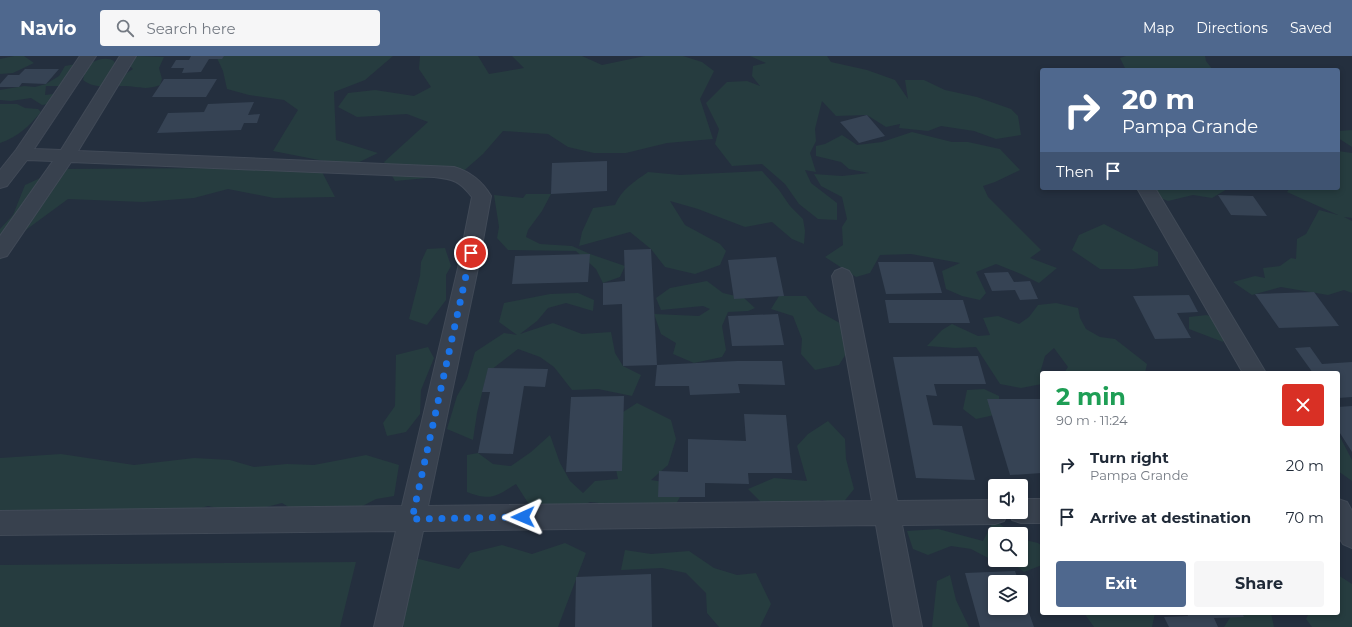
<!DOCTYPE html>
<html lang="en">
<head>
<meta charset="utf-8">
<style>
  body { margin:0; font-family:Montserrat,sans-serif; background:#f6f6f7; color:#1f2937; height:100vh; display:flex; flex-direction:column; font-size:15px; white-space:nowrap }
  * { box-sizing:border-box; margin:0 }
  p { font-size:13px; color:#747a83 }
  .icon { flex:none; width:22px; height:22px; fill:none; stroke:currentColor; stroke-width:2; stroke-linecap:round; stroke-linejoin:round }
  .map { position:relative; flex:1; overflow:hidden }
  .details { position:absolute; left:1040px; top:315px; width:300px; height:244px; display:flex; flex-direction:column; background:#fff; border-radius:4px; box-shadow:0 2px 6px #0003 }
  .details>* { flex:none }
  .top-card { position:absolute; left:1040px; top:12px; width:300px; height:122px; border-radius:4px; box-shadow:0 2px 6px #0003; background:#4f688e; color:#fff; overflow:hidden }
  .controls { position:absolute; left:988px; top:423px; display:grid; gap:8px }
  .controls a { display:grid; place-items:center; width:40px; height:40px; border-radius:4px; background:#fff; box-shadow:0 2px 6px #0003; font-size:20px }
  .pin { position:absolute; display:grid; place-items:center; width:34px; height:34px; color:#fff; margin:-17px; border:2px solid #fff; border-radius:50%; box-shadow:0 1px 4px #0007 }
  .me { position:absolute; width:44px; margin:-22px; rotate:269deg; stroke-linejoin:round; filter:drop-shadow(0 0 3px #0008) }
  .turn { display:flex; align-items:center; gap:14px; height:84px; padding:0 16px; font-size:18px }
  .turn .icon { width:52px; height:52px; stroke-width:2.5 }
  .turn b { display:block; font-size:28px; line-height:34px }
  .then { display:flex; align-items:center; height:38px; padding:0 16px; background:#0003; gap:8px; font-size:15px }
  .round { display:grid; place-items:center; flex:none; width:42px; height:42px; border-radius:4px; background:#f6f6f7 }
  .overview { display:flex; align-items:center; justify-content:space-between; height:68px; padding:0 16px }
  h1 { font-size:24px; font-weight:700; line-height:30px; color:#1e9e55 }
  .action { display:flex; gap:8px; margin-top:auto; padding:8px 16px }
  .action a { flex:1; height:46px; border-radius:4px; background:#4f688e; color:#fff; font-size:16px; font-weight:700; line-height:46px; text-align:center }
  .action a+a { background:#f6f6f7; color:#1f2937 }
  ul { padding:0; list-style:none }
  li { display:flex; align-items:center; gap:12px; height:52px; padding:0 16px }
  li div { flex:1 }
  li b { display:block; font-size:15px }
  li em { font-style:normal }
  header { display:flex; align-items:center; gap:24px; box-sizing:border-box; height:56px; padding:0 20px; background:#4f688e; color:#fff }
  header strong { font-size:19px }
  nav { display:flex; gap:22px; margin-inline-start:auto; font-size:14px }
  .search { width:280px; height:36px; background:#f6f6f7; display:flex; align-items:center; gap:10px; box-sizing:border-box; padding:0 14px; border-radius:4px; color:#747a83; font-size:15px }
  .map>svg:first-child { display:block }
  .green { fill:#263c3f }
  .building { fill:#364354 }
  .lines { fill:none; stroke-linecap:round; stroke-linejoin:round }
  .minor-casing { stroke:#414a57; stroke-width:2 }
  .minor { fill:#38414e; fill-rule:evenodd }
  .route { stroke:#1a73e8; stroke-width:7; stroke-dasharray:0 12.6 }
</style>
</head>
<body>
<header>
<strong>Navio</strong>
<div class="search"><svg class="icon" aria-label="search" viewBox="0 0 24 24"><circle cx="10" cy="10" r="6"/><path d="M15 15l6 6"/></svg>Search here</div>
<nav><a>Map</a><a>Directions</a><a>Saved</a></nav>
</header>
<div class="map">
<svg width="1352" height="571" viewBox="0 0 1352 571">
  <rect width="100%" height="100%" fill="#242f3e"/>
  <path class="green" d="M14,0h10l10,7 -21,10 -13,1v-15z
    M138,0l26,1 -5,11 3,11 -2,6c-16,6 -22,1 -38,1 -13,0 -28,3 -39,-6 2,-13 11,-23 25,-21 3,0 6,1 7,4 2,3 2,7 3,10l7,1 8,-5 -4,-4 3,-5z
    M216,0h177l-28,24 -31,12 2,48 42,13 -37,18 -7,-8 -61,-12 25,-41 -14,-10 -35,-5 -22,-6 -4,-18z
    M420,0h58l11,18 35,-6 -12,-12h70l20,9 43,-9h38l19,6 12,9 -14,28 13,40 -46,4 -41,10h-32l-26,-6 -20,-13 -45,-3 -20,23 -24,21 -64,6 -11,-19 44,-40 -21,-8 -50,3 -19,-10 10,-14 27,-3 39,6 17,-9 -12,-18z
    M750,0h77l4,6 36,8 28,10 13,19 -3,-19h19l21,10 32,7 34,12 7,7 3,19 -25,4 -22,-8 -33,-5 -13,5 -29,-3 1,-4 -14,3 -19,-12 -31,1 -14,-15 -7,28 1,12 -6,12 6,19 -11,-2 6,13 26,20v17l-19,-1 -19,-15 -14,-20 -23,-20 -30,2 -17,-22 4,-15 -13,-26 21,-21 20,-1 13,5 -8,-10 1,-10 13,-3z
    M1126,0h79l1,5 7,9h-87l-6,-12z
    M76,8l-15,22h-15l-1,9 16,-2 -6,10 -13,2 -11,-7 -20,3 -11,-1v-10l24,-4 11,1 11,-3 13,-8 6,-10z
    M0,48h17l8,4 13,1 3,3c-12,14 -23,25 -41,31z
    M1352,74v17l-14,-9v-7z
    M912,76l40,10h16l32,7 20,21 -25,12 -12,4 5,11 53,53 -11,8 27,10 -18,15 -18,-9 -25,-10 -20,8 10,21 -6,7 -18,-4 -16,-7 -4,-18 18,-8 -49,-9 -31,1 -10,18 -14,4 -31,-20 18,-12 -1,-18 5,-8 -5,-22 -21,-11 -7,-12 28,2 27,-3 -20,-4 -8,-7 -25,-6v-10l9,-2 17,-9 15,10 25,-3z
    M1338,95l14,2v65l-8,-1 8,4v72l-8,-3 -16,5 -47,-8 -29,8 -19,-13 22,-6 10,2 -2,-10 17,-2 11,-8 5,1 1,-20 9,-5 13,-24 19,5 -51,-23 3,-4h48z
    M228,112l93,2 14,27 -61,1 -46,-9 -34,9 -51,4 -75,-3 -64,47 -4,15v-32l13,-14 12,-30 35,-16z
    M762,115l17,19 11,16 13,13 2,12 -1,13 -12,-5 -20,-17 -27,5 -47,-18 -28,-8 15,24 35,19 6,7 -6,14 -25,9 -30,-7 -14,-18 -21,-17 -51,14 3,-14 11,-24 22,-3c6,-15 20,-24 33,-33l32,3z
    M1145,132h84l-17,10 -19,-3 -25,6 -20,-8z
    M526,138h25l-9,17 -14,19 -2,7 14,7 32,2 18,8 35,12 -5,11 -17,6 -7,-14 -20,-18 -68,-1 -11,-12 2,-11 -5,-32 29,3z
    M1104,168l54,28v14l-24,3h-34l-28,-19 7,-15z
    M445,192l6,18 -5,9v25l-19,25 -18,-6 11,-43 1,-14 6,-13z
    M707,225l16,12 21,5 11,10 -7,3 -20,1 -6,14 4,24 -4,7 -28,6 -21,-9 3,-11 -15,-9 -7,-20 45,2 11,-7 -7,-3 -42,4 -5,-12 14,-10z
    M578,237l16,7 -1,11 -27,-8 -18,5 -11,13 -17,13 33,-11 29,11 29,-2 4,21 8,13 18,9 -9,21 -34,-7 -26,1 -18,-23 -14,-10 -22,-8 -31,24 -10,40 -4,27 -26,-11 10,-33 10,-17 8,-27 29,-19 13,2 -18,-13 5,-19 46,-9z
    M779,240h27l12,15 29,16 -5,12 9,7 -12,19 -24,5 -14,-16 1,-15 -9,-23 -22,-7z
    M1056,247l22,5 2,10 6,11 14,8 15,2 32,25 -2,9h-81l4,-6 -14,-19 -9,8 -5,17 2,3v8l-21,4 -21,-4 -24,-37 -21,1 -28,-2 15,-16 10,-6 26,12 12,-1 -7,-17 15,-2 21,8 10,-7 9,-12z
    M1207,259l19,8v13l-3,6 -34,-13v-12z
    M428,291l6,11 -13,32 -1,24 -14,18 -19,4 -4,-13 12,-17 1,-51z
    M984,333l15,7v18l-23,5 -13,-10 4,-19z
    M637,347l34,17 5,19 -8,26 -17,15 19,3 10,14 -8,14 -82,-9 -23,12 -13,-8 -26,-3 -12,-19c-21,13 -25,17 -49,8v-37l11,-2 15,11 18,2 20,-14 19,-17 10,28 10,18 13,12 12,-12 23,-2 -7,-34 -2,-24z
    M828,365l17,18 1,20 8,30 -12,15 -20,-4 -23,8h-32l-19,-19 26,-11 33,3 -10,-35 11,-12z
    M1338,377l14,27v21l-14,-10z
    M61,398l73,11 60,-7 36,2 24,7 33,-3 27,1 52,-10 33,10 -5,31 -18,3 -25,13 -40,8 -29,-17 -31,8 -17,1 -26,-6 -18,5 -66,6 -33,17 -17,-22 -74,12v-66z
    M994,464l20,14h-19v26h26v-21l17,4 4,3v19l-18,7 -9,-7 -23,-5 -21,-11 -20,-3 -23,9 -15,-6 -6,-18 31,-2 45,12z
    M565,487l21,10 -28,74h-154l-6,-18 17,-51 44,11 11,-16 32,-8 30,9z
    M625,494l26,4 38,-3 25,17 23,7 19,-2 15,31 -11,23h-41l-12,-14 -1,-20 -20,-20 -24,-5 -41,2z
    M356,506l-16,65h-340v-62z
    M950,519l6,25 13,27h-37l5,-46z
    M1338,519l14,9v43h-40l-6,-8 3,-6h29z
    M1084,557h71l-3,14h-58z
    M1233,557h38l3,14h-50z"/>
  <path class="building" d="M191,0h33l-2,3h-13l-8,13 -19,1 2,-5h-13l5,-8h13z
    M25,13h34l-13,15 -24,-1 -3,4h-19v-3l8,-9h11z
    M164,23h53l-11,18h-54z
    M254,46l-6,13 12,-1 -3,9h-13l-3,7 -84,3 11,-20 36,-1 4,-8z
    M867,59l18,21 -26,7 -19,-21z
    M607,105v30l-56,3 1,-31z
    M1218,139l35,1 14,20 -36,-1z
    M651,193l6,116 -34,1 -1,-62 -19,1v-22l22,-2 -1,-31z
    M590,198l-2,28 -76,2 3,-28z
    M776,201l8,39 -50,3 -6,-39z
    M878,206h55l9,31 -56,1z
    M1008,216l6,10 16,-1 8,18 -18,1 -5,-10 -23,1 -8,-18z
    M1314,236l25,34 -60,2 -24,-34z
    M1189,239l9,17 -21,1 14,25 -36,1 -22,-43z
    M885,244h78l7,23h-81z
    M778,258l6,31 -52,1 -4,-30z
    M1310,291l12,17 30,-2v35l-14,1v-25h-25l-18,-25z
    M978,300l8,28h-52l3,12 -11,-1 7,30 29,1 13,54 -59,-2 -23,-121z
    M737,305h45l3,24 -47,-1 2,9 -50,2 -1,-9h-34l2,-21z
    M488,312l60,1 -3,18 -21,-1 -11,68 -35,-1 12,-61h-8z
    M624,340l-2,75 -56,1 5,-75z
    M987,343h55v74l-32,2z
    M1352,350v46l-14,-22v-23z
    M744,358l42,1 6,58h-44l1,11 -44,-1v14h-47l1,-26 29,1v-33l58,2z
    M1015,515l4,11h-24v26h26v-18l13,37h-54l-15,-54z
    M651,518l1,53h-77l1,-50z
    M1187,557h55l2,4 -30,1 4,9h-49l-5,-10 24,-1z"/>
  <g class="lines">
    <defs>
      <path id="minor" d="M80,0h16l-62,93 27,1 59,-94h16l-58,95 376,16c17,5 28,14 37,29l-13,72 -50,238 444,-5 -40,-225 3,-5 7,-3 7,3 3,5 45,225 98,-1v12h13l-4,9 -9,3 -93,1 20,102h-28l-18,-102 -453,6 -21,96h-28l22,-96 -396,4v-24l402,-5 56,-238 14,-71c-12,-16 -19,-18 -38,-20l-363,-15 -64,94 -7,2v-22l53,-75 -26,-1 -20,26 -7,2v-18l16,-20z
        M1137,132h18l111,185h-23z
        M1021,443h21v24h-21l-9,-3 -3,-8h12z
        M1338,443l9,3 5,9v37l-9,-4 -5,-8z"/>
    </defs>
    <use href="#minor" class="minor-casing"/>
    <use href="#minor" class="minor"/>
  </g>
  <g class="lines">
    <path class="route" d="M471,197l-59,266 111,-2"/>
  </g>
</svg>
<div class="controls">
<a><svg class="icon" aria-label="sound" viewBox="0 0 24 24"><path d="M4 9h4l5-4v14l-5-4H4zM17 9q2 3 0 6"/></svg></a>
<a><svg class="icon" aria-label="search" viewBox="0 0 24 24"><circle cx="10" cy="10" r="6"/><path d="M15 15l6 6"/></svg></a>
<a><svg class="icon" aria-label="layers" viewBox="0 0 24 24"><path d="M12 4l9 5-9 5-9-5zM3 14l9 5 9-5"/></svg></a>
</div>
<div class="pin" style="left:471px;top:197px;background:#d93025"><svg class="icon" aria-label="arrive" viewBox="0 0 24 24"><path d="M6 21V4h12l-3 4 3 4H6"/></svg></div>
<svg class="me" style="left:523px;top:461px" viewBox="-20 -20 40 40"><path d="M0-17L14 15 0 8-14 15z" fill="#1a73e8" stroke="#fff" stroke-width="4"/></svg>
<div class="top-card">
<div class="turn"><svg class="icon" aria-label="right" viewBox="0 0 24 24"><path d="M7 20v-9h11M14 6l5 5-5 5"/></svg><div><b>20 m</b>Pampa Grande</div></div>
<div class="then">Then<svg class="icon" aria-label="arrive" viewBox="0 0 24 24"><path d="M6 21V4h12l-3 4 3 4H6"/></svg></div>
</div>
<section class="details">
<div class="overview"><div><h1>2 min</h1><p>90 m · 11:24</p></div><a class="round" style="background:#d93025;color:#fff"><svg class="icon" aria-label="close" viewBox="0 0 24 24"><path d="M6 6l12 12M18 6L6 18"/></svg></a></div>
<ul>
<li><svg class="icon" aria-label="right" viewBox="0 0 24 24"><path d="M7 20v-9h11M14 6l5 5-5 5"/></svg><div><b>Turn right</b><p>Pampa Grande</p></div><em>20 m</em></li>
<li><svg class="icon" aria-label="arrive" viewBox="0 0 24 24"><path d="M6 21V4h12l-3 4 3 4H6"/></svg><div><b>Arrive at destination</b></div><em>70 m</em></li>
</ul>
<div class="action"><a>Exit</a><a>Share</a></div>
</section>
</div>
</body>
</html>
